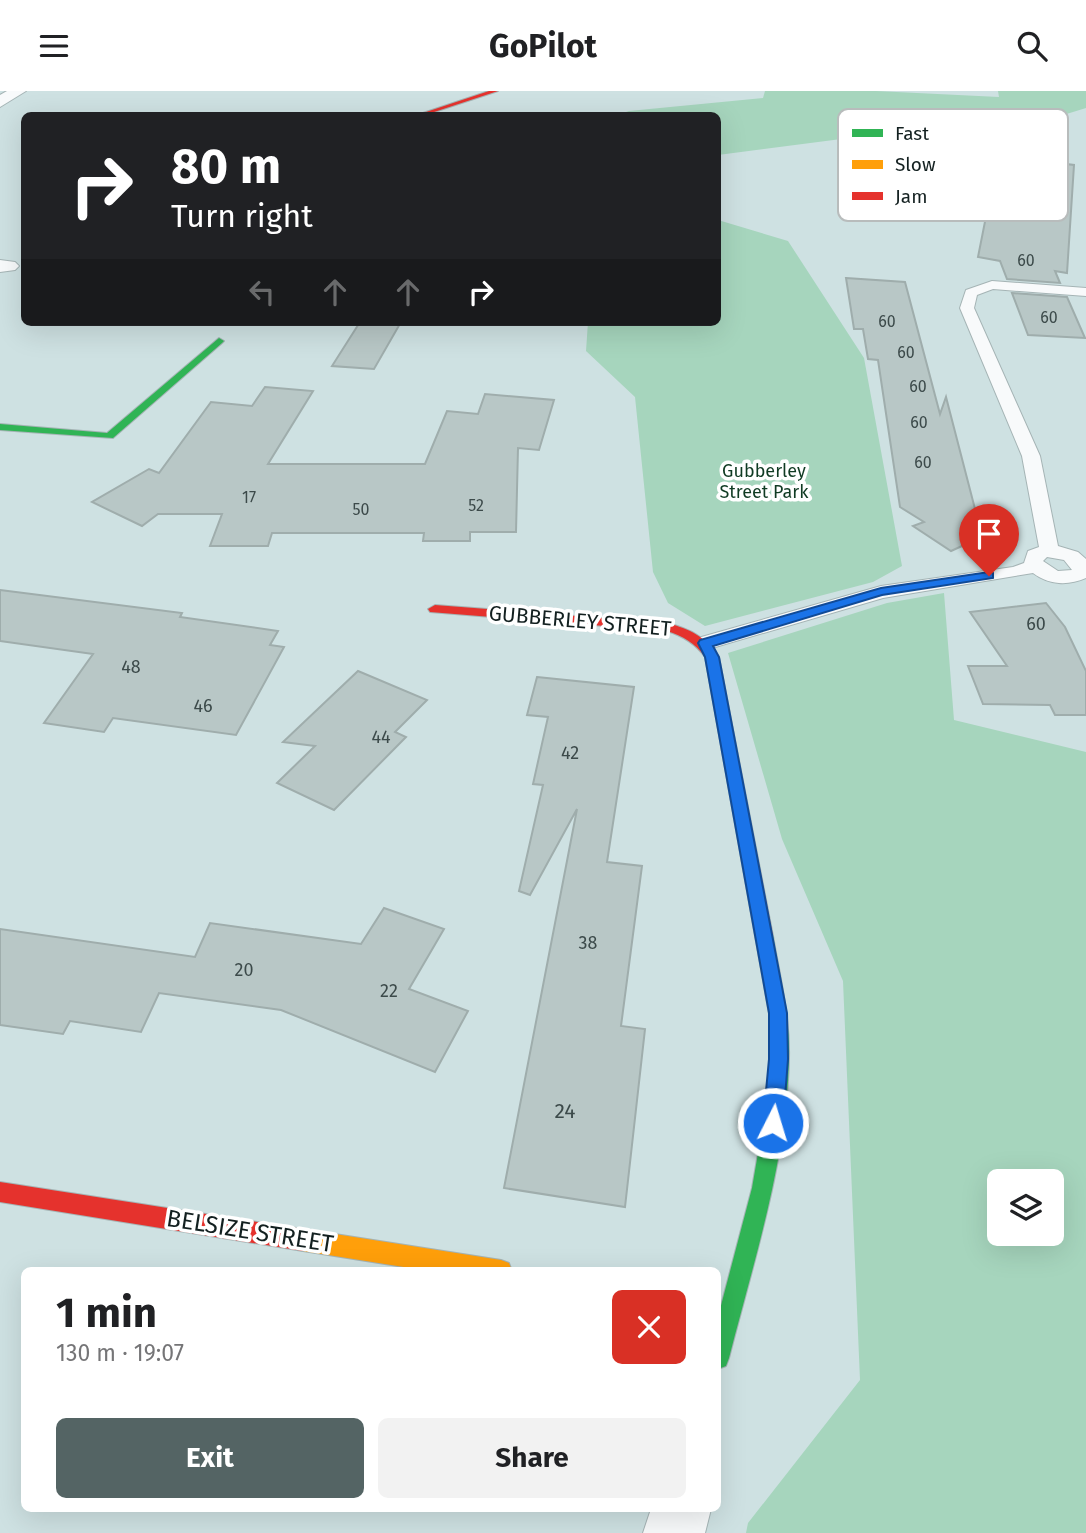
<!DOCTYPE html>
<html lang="en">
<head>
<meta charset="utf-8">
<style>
  body { margin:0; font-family:"Fira Sans",sans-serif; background:#f2f2f2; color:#202124; height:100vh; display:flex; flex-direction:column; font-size:26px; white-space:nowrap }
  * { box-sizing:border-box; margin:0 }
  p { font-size:23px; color:#757577 }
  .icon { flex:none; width:38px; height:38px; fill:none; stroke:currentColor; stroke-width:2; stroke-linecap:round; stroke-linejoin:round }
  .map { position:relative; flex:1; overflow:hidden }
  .sheet { position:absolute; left:21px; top:1176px; width:700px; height:245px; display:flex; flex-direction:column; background:#fff; border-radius:10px; box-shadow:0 7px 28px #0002 }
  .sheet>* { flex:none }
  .top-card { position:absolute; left:21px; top:21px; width:700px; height:214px; border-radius:10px; box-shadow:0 7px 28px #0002; background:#202124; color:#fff; overflow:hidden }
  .buttons { position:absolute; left:987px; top:1078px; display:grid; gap:14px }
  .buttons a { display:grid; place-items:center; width:77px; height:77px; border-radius:10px; background:#fff; box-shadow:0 7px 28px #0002; font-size:35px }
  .pin { position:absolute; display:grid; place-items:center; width:60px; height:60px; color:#fff; margin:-72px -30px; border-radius:50% 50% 50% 0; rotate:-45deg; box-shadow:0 0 7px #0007 }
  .pin .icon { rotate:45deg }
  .me { position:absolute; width:77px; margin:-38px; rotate:5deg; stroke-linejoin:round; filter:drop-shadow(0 0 5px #0008) }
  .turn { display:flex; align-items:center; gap:24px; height:147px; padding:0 35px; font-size:32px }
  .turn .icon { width:91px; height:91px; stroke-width:2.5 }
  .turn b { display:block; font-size:49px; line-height:60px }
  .lanes { display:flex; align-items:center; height:66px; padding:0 35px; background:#0003; justify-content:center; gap:35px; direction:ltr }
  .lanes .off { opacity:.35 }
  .round { display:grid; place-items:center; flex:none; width:74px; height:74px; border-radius:10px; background:#f2f2f2 }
  .summary { display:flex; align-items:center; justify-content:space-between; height:119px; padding:0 35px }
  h1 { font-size:42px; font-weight:700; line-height:52px }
  .primary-button { display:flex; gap:14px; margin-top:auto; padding:14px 35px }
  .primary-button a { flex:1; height:80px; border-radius:10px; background:#546464; color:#fff; font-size:28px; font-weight:700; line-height:80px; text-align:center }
  .primary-button a+a { background:#f2f2f2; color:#202124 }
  header { display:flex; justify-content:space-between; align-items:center; height:91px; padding:0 35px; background:#fff; font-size:32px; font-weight:700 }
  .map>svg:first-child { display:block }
  .green { fill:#a6d5bd; fill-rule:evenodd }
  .building { fill:#b8c7c6; stroke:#9fadac; stroke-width:2 }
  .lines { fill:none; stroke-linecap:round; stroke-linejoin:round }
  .lane-casing { stroke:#a5b4b5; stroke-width:2 }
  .street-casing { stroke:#a5b4b5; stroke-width:2 }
  .fast-casing { stroke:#a5b4b5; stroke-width:2 }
  .slow-casing { stroke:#a5b4b5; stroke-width:2 }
  .jam-casing { stroke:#a5b4b5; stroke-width:2 }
  .lane { fill:#f8fafb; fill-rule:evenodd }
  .street { fill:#f8fafb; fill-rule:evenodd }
  .fast { fill:#30b455; fill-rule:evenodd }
  .slow { fill:#ff9f0a; fill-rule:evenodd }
  .jam { fill:#e5322d; fill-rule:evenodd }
  .route { fill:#1a73e8; stroke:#114b97; stroke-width:2 }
  .labels { text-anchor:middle; stroke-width:7; stroke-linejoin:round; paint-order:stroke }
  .far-number-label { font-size:16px; fill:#3c4a4a }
  .far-park-label { font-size:18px; fill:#103b23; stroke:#fff }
  .number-label { font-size:18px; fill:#3c4a4a }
  .street-label { font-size:21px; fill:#132020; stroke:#fff }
  .near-number-label { font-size:21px; fill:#3c4a4a }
  .near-street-label { font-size:24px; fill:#132020; stroke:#fff }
  .key { fill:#fff; stroke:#b8bcbc; stroke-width:2 }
  .key-label { font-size:19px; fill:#132020 }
</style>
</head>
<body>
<header><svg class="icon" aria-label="menu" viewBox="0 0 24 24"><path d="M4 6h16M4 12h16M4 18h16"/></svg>GoPilot<svg class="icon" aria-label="search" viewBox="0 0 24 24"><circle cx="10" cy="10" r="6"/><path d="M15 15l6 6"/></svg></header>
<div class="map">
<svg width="1086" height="1442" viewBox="0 0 1086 1442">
  <rect width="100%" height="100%" fill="#cee1e2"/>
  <path class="green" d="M765,0h111l123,6 -1,-6h88v17l-39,12 -70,13 -128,5 -131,17v-40h-101l12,-4 134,-13z
    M718,129l70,21 76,117 38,208 -29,16 -168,44 -37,-23 -15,-31 -18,-175 -49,-46 2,-29h130z
    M944,502l10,127 132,32v781h-340l2,-10 112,-143 -17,-399 -61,-142 -54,-186 159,-50zM1052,1090v53h-53v-53z"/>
  <path class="building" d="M998,65l76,9 -7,108 -12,-2 5,12 -53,-4 -7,-18 -22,-4z
    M846,187l59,4 35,132 6,-17 43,166 -27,-17 -11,5 -38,-25 11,-4 -24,-15 -22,-147 -10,-1 -5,-30h-9z
    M1012,202l55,4 18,41 -57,-3z
    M360,231h41l-27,47 -42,-3z
    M265,296l48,4 -45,73h157l22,-53 31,3 7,-20 69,6 -15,50 -21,-2 -2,84h-46v9h-47l1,-8h-152l-4,13h-58l12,-32h-64l-16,12 -50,-24 57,-33 10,4 52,-71 41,4z
    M0,499l182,23 -2,4 98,14 -8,14 14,2 -48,88 -123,-17 -9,14 -60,-9 49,-69 -93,-13z
    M1046,512l19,24 21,44v44h-31l-5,-10 -67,-1 -15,-38h39l-37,-54z
    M358,580l69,29 -32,32 11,5 -72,73 -57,-27 38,-37 -32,-4z
    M537,586l97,10 -27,175 35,4 -21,160 24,3 -20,178 -121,-19 73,-379 -47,86 -11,-4 24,-106 -10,-1 15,-67 -21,-2z
    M384,817l60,21 -35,60 59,22 -33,61 -154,-62 -122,-17 -18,39 -71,-11 -7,13 -63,-9v-96l195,28 15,-34 151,21z"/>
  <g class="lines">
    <defs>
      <path id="lane" d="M992,190l94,7v8l-93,-7 -16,6 -3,13 66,148 18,90 20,6 8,7v19c-18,8 -37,7 -53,-5l-150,25 -171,50h-14l-4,-5 4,-5 183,-52 132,-19 11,-4 4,-12 11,-4 -17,-91 -62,-148 6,-18zM1047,466l17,3 8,10 -14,1 -15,-10z"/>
      <path id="street" d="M7,0h19l-26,16v-12z
        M0,169l15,2 4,4 -4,4 -15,2z
        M651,1418h60l-6,24h-62z"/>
      <path id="fast" d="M219,247l5,3 -2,2 -109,95 -113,-8v-6l107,9z
        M764,838l6,2 3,5c7,41 17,80 16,122 -2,102 -35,202 -60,300l-3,8 -8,3v-52l34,-129 15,-87 3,-44 -1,-43 -14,-78 3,-5z"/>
      <path id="slow" d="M303,1138l198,31 8,3 3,8h-83l-126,-20 -8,-3 -3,-8 3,-8z"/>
      <path id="jam" d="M489,0h9l-73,24h-8z
        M435,514l232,18c23,6 39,14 52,34l54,279 -3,5 -6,2 -6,-2 -3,-5 -50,-279c-10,-14 -22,-21 -38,-26l-237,-19 -2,-3z
        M0,1091l303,47 8,3 3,8 -3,8 -8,3 -303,-49z"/>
    </defs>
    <use href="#lane" class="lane-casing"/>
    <use href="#street" class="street-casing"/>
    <use href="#fast" class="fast-casing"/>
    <use href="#slow" class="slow-casing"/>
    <use href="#jam" class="jam-casing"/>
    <use href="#lane" class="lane"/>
    <use href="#street" class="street"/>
    <use href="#fast" class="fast"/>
    <use href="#slow" class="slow"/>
    <use href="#jam" class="jam"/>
  </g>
  <path class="route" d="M989,481l4,1v5l-111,17 -169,51 6,11 68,356 1,46 -5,64 -3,7 -7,2 -7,-2 -3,-7 6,-64v-46l-64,-356 -7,-14 2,-3 181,-52z"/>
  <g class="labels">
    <g class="far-number-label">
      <text x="1026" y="175">60</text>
      <text x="1049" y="232">60</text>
      <text x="887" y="236">60</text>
      <text x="906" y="267">60</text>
      <text x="918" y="301">60</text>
      <text x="919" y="337">60</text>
      <text x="923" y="377">60</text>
      <text x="249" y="412">17</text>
      <text x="476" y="420">52</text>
      <text x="361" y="424">50</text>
    </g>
    <g class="far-park-label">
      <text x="764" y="386">Gubberley<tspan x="764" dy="21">Street Park</tspan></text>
    </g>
    <g class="number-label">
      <text x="1036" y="539">60</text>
      <text x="131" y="582">48</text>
      <text x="203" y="621">46</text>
      <text x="381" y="652">44</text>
      <text x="570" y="668">42</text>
      <text x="588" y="858">38</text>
      <text x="244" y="885">20</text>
      <text x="389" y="906">22</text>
    </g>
    <g class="street-label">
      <text transform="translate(580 530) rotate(5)" y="7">GUBBERLEY STREET</text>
    </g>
    <g class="near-number-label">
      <text x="565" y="1027">24</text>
    </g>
    <g class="near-street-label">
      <text transform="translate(250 1140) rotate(9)" y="8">BELSIZE STREET</text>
    </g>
  </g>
  <rect x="838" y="18" width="230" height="112" rx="10" class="key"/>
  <rect x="852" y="38" width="31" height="8" fill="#30b455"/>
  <rect x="852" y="69" width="31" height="9" fill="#ff9f0a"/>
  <rect x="852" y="101" width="31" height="8" fill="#e5322d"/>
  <g class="key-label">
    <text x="895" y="49">Fast</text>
    <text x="895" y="80">Slow</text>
    <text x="895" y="112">Jam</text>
  </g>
</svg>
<div class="buttons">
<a><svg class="icon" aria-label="layers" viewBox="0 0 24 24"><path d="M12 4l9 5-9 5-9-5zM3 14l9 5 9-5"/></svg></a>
</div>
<div class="pin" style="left:989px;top:485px;background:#d93025"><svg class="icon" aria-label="arrive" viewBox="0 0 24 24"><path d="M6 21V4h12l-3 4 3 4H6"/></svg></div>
<svg class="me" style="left:773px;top:1032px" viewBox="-20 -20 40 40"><circle r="17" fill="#1a73e8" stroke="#fff" stroke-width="3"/><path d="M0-11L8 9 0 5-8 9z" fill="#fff"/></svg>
<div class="top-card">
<div class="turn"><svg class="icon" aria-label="right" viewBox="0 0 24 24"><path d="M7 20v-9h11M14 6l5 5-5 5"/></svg><div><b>80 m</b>Turn right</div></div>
<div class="lanes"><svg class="icon off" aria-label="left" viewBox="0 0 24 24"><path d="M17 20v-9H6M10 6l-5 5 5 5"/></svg><svg class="icon off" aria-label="ahead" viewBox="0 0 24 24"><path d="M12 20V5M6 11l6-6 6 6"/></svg><svg class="icon off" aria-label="ahead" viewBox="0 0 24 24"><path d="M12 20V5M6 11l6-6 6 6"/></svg><svg class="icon" aria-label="right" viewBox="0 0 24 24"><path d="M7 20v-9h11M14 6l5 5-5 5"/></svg></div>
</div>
<section class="sheet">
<div class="summary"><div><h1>1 min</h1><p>130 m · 19:07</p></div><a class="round" style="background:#d93025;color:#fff"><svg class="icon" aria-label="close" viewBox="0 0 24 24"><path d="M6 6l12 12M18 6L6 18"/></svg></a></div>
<div class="primary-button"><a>Exit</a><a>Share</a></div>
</section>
</div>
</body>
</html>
